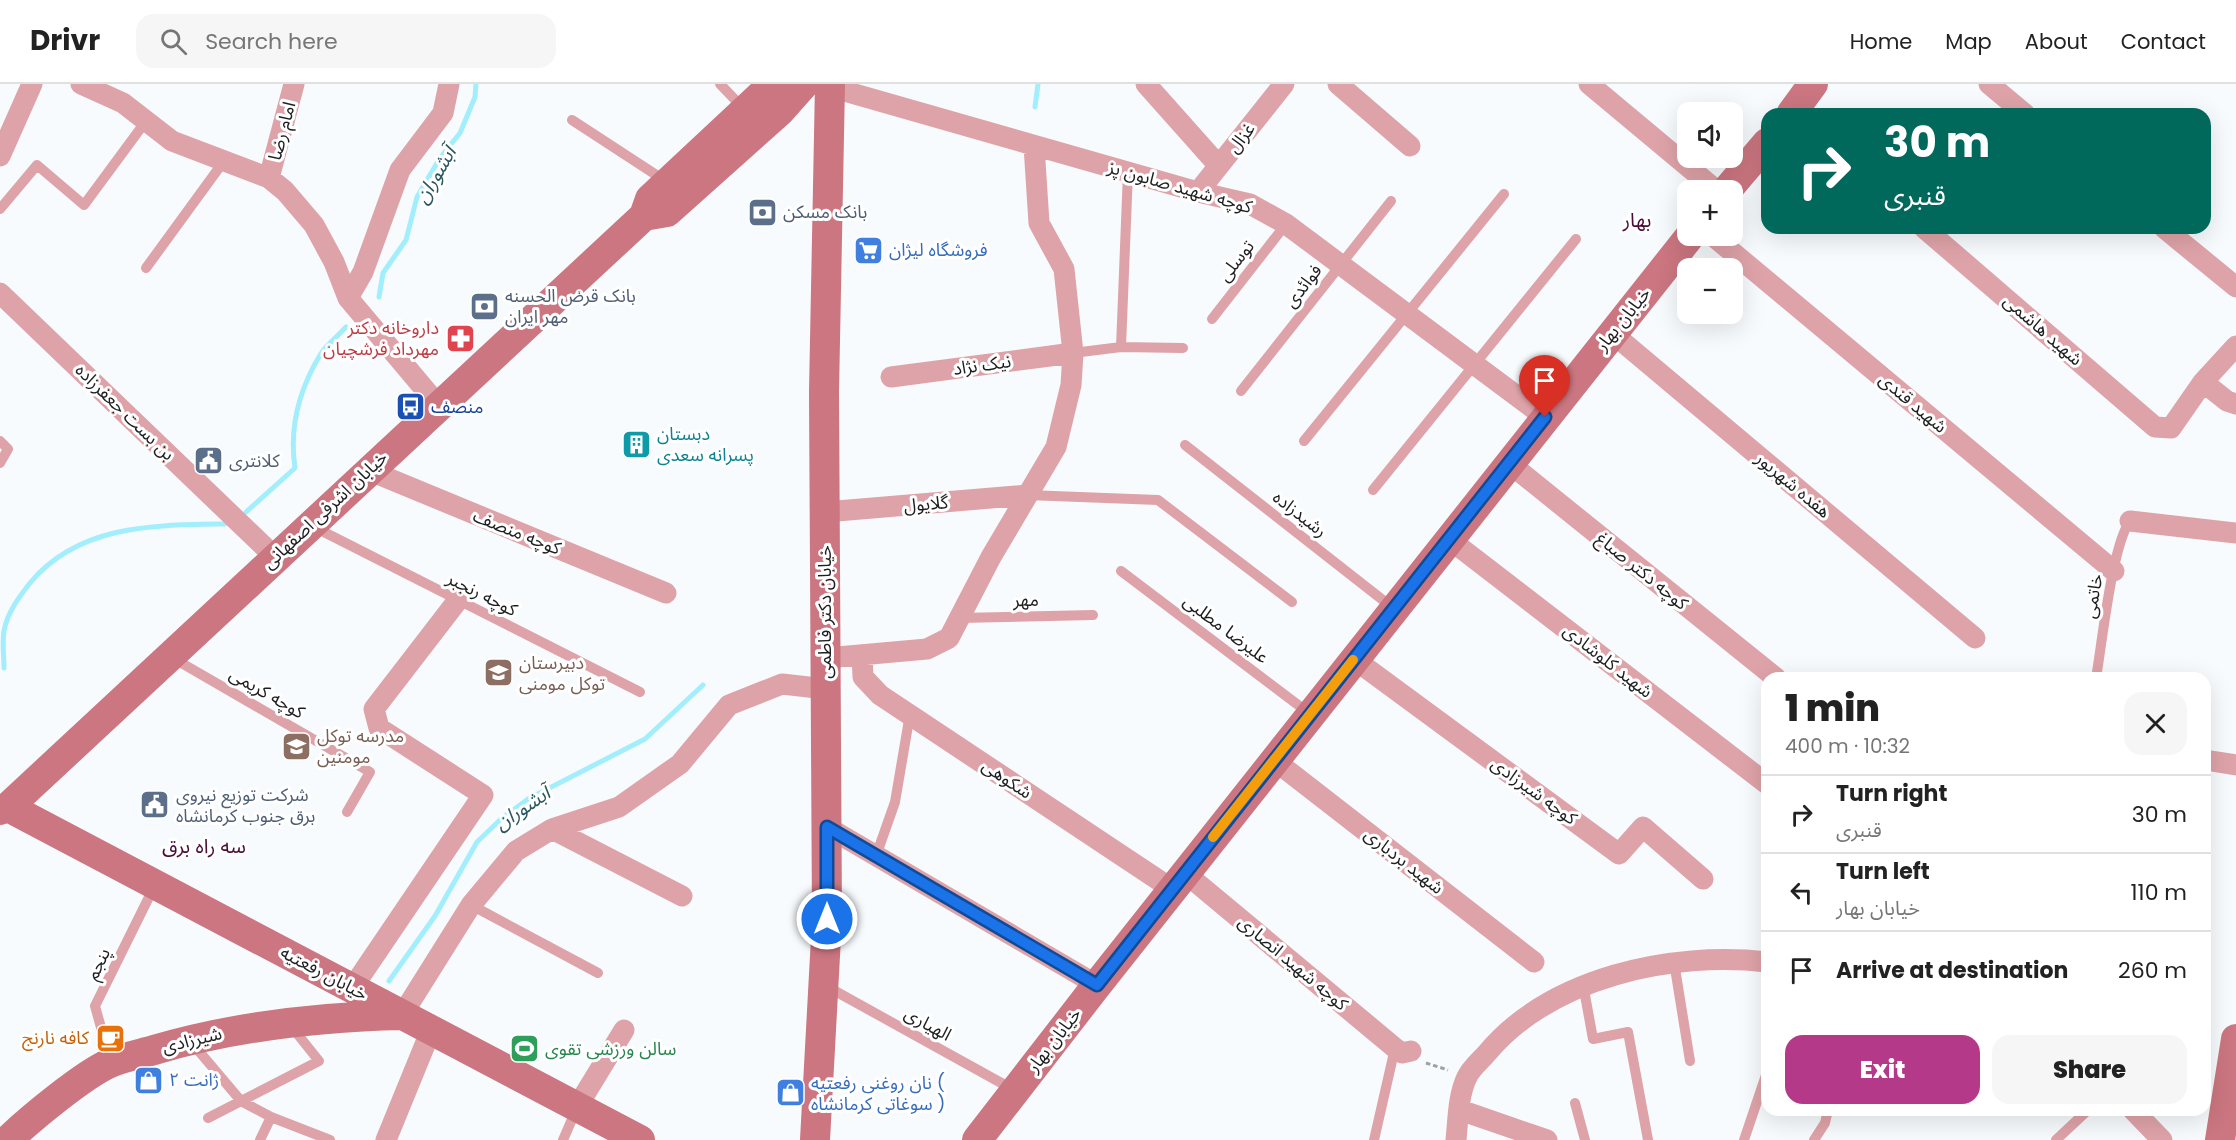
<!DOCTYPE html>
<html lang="en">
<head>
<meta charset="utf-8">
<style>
  body { margin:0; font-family:Poppins,"Noto Sans Arabic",sans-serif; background:#f6f6f6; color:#222; height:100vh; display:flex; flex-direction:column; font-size:22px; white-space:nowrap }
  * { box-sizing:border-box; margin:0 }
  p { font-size:20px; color:#767676 }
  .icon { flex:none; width:33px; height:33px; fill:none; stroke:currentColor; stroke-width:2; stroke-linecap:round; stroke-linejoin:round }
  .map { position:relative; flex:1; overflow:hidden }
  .side { position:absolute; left:1761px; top:588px; width:450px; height:444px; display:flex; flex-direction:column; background:#fff; border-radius:18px; box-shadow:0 6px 24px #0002 }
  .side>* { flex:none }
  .guide { position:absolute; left:1761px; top:24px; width:450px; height:126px; border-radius:18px; box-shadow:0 6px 24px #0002; background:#00695c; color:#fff; overflow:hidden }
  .controls { position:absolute; left:1677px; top:18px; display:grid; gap:12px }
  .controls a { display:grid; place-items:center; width:66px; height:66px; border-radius:12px; background:#fff; box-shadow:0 6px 24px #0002; font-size:30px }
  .pin { position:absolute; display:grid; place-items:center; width:51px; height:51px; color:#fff; margin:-62px -26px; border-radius:50% 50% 50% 0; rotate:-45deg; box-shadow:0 0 6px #0007 }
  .pin .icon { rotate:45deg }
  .me { position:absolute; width:66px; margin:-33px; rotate:0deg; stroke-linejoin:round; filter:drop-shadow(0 0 4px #0008) }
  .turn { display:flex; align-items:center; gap:21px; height:126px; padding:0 24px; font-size:27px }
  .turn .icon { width:78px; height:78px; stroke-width:2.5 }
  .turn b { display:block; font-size:42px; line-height:51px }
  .round { display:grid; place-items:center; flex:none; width:63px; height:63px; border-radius:18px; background:#f6f6f6 }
  .summary { display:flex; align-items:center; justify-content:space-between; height:102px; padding:0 24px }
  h1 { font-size:36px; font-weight:800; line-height:45px }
  .primary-button { display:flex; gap:12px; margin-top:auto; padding:12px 24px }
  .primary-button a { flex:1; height:69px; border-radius:18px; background:#b53989; color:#fff; font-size:24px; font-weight:800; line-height:69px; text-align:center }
  .primary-button a+a { background:#f6f6f6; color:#222 }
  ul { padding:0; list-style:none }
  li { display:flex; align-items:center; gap:18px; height:78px; padding:0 24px; border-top:2px solid #e0e0e0 }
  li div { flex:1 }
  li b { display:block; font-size:22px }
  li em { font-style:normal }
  header { display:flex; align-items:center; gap:36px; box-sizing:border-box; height:84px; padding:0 30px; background:#fff; border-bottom:2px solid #e0e0e0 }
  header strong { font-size:28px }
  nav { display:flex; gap:33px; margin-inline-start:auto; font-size:21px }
  .search { width:420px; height:54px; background:#f6f6f6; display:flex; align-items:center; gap:15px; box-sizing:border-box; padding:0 21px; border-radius:18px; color:#767676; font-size:22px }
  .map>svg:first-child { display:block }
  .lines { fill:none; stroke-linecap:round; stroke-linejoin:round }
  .stream { stroke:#a2eefc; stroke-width:5 }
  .path { stroke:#9ea1a2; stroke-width:3; stroke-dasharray:4.5 3; stroke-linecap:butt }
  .lane { stroke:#dea3a8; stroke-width:10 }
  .street { stroke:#dea3a8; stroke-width:21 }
  .secondary { stroke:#cb7680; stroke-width:30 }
  .route-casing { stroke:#114b97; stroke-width:15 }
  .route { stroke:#1a73e8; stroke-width:10 }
  .slow { stroke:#f59e0b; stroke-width:10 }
  .labels { text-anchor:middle; stroke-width:6; stroke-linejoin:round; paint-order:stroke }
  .street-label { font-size:18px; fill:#1d1e1f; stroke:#fff }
  .service-label { font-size:18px; fill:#4e5e75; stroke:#fff; text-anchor:start }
  .shop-label { font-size:18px; fill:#366cbe; stroke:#fff; text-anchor:start }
  .health-label { font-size:18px; fill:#be3a42; stroke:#fff; text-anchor:end }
  .transit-label { font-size:18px; fill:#164399; stroke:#fff; text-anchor:start }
  .culture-label { font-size:18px; fill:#0d838f; stroke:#fff; text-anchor:start }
  .education-label { font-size:18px; fill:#785e54; stroke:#fff; text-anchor:start }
  .food-label { font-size:18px; fill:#c56008; stroke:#fff; text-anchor:end }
  .leisure-label { font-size:18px; fill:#27864d; stroke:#fff; text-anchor:start }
  .water-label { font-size:20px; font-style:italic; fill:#2b575f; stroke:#fff }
  .neighbourhood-label { font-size:20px; fill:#490d35; stroke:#fff }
</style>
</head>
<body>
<header>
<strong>Drivr</strong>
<div class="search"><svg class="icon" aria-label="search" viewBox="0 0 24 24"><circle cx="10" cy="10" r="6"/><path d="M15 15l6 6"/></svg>Search here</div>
<nav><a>Home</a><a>Map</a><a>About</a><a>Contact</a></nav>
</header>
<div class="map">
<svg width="2236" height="1056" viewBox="0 0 2236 1056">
  <rect width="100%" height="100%" fill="#f8fbfd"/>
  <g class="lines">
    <path class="stream" d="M1035,23l3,-23
      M379,213l4,-24 23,-33 11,-43 23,-39 20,-25 15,-36 1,-13
      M246,428l49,-44c-6,-40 4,-78 25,-113 6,-10 18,-19 26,-28
      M4,584c0,-11 -2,-25 0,-37 3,-18 15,-34 26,-48 49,-59 125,-58 195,-59
      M389,897l46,-65 42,-74 24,-23 27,-20 117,-60 58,-54"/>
    <path class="path" d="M1426,979l22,7"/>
    <path class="lane" d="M720,0l23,24
      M572,36l95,62
      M0,125l37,-44 47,40 62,-84
      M146,184l78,-107
      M1212,235l74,-95
      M1121,263l7,-175
      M1073,269l48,-6 62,1
      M1241,307l150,-190
      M0,357l8,8 -8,14
      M1304,357l200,-247
      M1185,361l208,163
      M1373,406l203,-251
      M1027,411l131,5 134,102
      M312,442l328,166
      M1121,487l189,143
      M959,534l134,-3
      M171,573l199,115 -23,40
      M2096,594c6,-34 16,-133 34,-157
      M876,772l19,-54 15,-88
      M471,821l127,68
      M1674,878l16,99
      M1583,900l10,55 35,-7 20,108
      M826,902l188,104
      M192,959l49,58 30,16 59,23
      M110,976l-15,-54 59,-119
      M1575,1019l10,37
      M208,1034l111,-57 -28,-35
      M260,1056l11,-23
      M563,1056l13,-30
      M1374,1056l21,-92
      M1744,1056l23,-68
      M1814,1056l11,-17 3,-13
      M2056,1056l32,-30"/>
    <path class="street" d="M81,0l42,19 49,38 97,37 16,13 29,34 20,37 14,36 90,107
      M1146,0l73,82
      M1338,0l72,62
      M1589,0l127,106
      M1989,0l36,30
      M830,3l368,105 52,12 36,20 259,193
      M0,72l32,-72
      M269,94l25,-94
      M1198,108l86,-108
      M1924,144l231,199 16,1 32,-46 33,-36
      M2164,144l72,59
      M1713,152l401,335
      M0,209l275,264
      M348,214l15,-26 37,-102 43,-57 6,-29
      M1612,249l363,305
      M891,293l182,-24
      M2203,298l24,19 9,3
      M1509,379l267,215
      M368,386l298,123
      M825,428l202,-17
      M2130,437l106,12
      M1449,455l318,245
      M862,571l1,22 17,18 292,194
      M826,574l101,-9 22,-11 42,-81 65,-110 15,-62 2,-32 -9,-84 -25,-46 -5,-77
      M1354,575l265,195 24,-27 60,52
      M1274,676l260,202
      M2205,676l31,5
      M827,743l270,158
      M552,745l67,-22 61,-43 49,-59 53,-21 44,5
      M1185,789l210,175 7,5 9,-2
      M353,903l130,-192 -104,-67 -5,-19 84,-109
      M402,931l69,-110 45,-54 36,-22 130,67
      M577,1023l47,-77
      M1460,1026l87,30
      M2133,1026l29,30
      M386,1056l45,-110
      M1456,1056c2,-19 2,-45 11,-63 4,-9 14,-17 20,-24 64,-76 185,-102 280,-91"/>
    <path class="secondary" d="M1791,30l22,-30
      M1727,106l40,-47
      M644,132l23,-4 113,-101 24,-27
      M8,723l632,333
      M0,726l8,-3 636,-591 6,-17 123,-115
      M8,1056c22,-21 75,-65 102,-77 14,-6 30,-9 44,-13 81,-24 164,-33 248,-35
      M815,1056l12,-221 -3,-527 6,-308
      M977,1056l120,-155 593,-749
      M2220,1056l16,-101"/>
  </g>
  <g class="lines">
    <defs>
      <path id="route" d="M827,835v-92l270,158 448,-568"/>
    </defs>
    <use href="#route" class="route-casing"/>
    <use href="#route" class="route"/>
    <path class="slow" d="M1213,753l140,-177"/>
  </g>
  <defs>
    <symbol id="bank-square" viewBox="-11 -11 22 22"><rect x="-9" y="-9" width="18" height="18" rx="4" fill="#5c6f8a" stroke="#fff"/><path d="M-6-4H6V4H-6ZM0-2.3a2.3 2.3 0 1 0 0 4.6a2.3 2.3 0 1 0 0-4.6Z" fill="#fff"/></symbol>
    <symbol id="supermarket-square" viewBox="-11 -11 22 22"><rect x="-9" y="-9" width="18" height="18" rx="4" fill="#3f7fe0" stroke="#fff"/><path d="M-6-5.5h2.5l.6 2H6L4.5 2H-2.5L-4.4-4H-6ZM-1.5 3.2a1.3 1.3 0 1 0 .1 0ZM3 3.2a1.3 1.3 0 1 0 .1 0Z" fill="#fff"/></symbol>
    <symbol id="pharmacy-square" viewBox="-11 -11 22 22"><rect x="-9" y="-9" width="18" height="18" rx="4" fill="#e0444e" stroke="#fff"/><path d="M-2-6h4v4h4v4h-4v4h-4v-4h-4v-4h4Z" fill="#fff"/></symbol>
    <symbol id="bus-square" viewBox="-11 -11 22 22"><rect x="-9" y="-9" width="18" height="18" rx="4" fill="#1a4fb4" stroke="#fff"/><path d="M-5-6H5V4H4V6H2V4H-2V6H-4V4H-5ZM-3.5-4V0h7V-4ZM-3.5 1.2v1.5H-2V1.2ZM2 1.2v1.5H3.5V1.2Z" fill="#fff"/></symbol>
    <symbol id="building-square" viewBox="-11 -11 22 22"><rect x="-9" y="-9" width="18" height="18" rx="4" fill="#0f9aa8" stroke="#fff"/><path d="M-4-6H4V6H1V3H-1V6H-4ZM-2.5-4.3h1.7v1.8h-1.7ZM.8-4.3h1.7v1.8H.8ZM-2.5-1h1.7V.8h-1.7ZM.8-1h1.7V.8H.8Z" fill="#fff"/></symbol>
    <symbol id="civic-square" viewBox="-11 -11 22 22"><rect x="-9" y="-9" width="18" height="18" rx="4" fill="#5c6f8a" stroke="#fff"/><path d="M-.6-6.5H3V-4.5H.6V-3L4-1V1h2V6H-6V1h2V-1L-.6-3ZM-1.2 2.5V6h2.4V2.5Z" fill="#fff"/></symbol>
    <symbol id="school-square" viewBox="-11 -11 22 22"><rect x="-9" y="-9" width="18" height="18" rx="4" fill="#8d6e63" stroke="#fff"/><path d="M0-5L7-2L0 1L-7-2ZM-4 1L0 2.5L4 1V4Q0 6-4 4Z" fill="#fff"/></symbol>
    <symbol id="cafe-square" viewBox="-11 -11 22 22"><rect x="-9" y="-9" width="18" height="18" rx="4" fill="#e8710a" stroke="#fff"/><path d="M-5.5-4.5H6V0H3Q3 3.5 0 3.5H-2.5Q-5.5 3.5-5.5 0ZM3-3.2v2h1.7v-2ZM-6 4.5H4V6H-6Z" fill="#fff"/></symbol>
    <symbol id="stadium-square" viewBox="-11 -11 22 22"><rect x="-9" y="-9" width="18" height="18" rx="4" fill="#2e9e5b" stroke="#fff"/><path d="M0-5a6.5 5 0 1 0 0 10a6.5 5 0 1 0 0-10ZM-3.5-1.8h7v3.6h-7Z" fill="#fff"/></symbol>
    <symbol id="shop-square" viewBox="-11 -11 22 22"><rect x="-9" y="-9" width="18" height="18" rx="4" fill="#3f7fe0" stroke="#fff"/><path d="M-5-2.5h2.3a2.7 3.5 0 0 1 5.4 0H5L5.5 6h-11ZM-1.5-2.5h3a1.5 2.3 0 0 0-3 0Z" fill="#fff"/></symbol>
  </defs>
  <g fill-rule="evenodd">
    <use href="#bank-square" x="746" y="112" width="33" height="33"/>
    <use href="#supermarket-square" x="852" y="150" width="33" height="33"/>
    <use href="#bank-square" x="468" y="206" width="33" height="33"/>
    <use href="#pharmacy-square" x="444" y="238" width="33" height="33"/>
    <use href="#bus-square" x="394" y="306" width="33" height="33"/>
    <use href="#building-square" x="620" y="344" width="33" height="33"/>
    <use href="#civic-square" x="192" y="360" width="33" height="33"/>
    <use href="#school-square" x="482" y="572" width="33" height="33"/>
    <use href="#school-square" x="280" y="646" width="33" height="33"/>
    <use href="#civic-square" x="138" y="704" width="33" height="33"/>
    <use href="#cafe-square" x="94" y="938" width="33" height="33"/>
    <use href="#stadium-square" x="508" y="948" width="33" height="33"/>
    <use href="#shop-square" x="132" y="980" width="33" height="33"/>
    <use href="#shop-square" x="774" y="992" width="33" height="33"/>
  </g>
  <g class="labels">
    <g class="street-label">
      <text transform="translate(282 47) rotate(-75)" y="6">امام رضا</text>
      <text transform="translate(1241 54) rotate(-52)" y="6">غزال</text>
      <text transform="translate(1180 103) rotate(16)" y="6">کوچه شهید صابون پز</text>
      <text transform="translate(1236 177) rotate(-52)" y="6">توسلی</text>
      <text transform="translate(1303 202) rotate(-52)" y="6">فوائدی</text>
      <text transform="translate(1623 235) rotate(-51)" y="6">خیابان بهار</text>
      <text transform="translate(2043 246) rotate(41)" y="6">شهید هاشمی</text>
      <text transform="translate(982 281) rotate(-8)" y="6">نیک نژاد</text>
      <text transform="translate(1913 319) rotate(40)" y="6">شهید قندی</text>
      <text transform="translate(125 328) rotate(44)" y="6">بن بست جعفرزاده</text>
      <text transform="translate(1793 401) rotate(40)" y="6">هفده شهریور</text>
      <text transform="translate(926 420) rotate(-5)" y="6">گلایول</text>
      <text transform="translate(325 426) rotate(-43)" y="6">خیابان اشرفی اصفهانی</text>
      <text transform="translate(1300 430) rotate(38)" y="6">رشیدزاده</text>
      <text transform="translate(517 448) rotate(22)" y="6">کوچه منصف</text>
      <text transform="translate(1642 487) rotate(39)" y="6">کوچه دکتر صباغ</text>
      <text transform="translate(482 510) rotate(27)" y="6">کوچه رنجبر</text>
      <text transform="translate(2093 512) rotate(-80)" y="6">خاتمی</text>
      <text transform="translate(1026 516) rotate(-1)" y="6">مهر</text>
      <text transform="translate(825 528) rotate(-90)" y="6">خیابان دکتر فاطمی</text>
      <text transform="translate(1226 545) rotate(37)" y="6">علیرضا مطلبی</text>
      <text transform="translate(1608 577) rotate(38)" y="6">شهید کلوشادی</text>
      <text transform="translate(267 609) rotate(30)" y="6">کوچه کریمی</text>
      <text transform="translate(1007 695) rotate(34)" y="6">شکوهی</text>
      <text transform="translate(1534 707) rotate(36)" y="6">کوچه شیرزادی</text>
      <text transform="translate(1404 777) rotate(38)" y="6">شهید بردباری</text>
      <text transform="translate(1293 879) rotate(40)" y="6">کوچه شهید انصاری</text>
      <text transform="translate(98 880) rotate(-64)" y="6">پنجم</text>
      <text transform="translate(324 889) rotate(28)" y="6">خیابان رفعتیه</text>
      <text transform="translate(928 940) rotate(29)" y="6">الهیاری</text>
      <text transform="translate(192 956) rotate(-14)" y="6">شیرزادی</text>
      <text transform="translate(1054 956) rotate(-52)" y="6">خیابان بهار</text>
    </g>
    <g class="service-label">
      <text x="783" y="134">بانک مسکن</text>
      <text x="505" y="218">بانک قرض الحسنه<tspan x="505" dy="21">مهر ایران</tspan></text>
      <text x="229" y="383">کلانتری</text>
      <text x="176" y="717">شرکت توزیع نیروی<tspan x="176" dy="21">برق جنوب کرمانشاه</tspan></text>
    </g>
    <g class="shop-label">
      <text x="889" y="172">فروشگاه لیژان</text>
      <text x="169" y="1002">ژانت ۲</text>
      <text x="811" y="1005">نان روغنی رفعتیه (<tspan x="811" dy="21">سوغاتی کرمانشاه )</tspan></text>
    </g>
    <g class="health-label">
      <text x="439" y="250">داروخانه دکتر<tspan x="439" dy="21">مهرداد فرشچیان</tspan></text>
    </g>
    <g class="transit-label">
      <text x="431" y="329">منصف</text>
    </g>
    <g class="culture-label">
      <text x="657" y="356">دبستان<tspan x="657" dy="21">پسرانه سعدی</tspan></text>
    </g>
    <g class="education-label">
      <text x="519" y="585">دبیرستان<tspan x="519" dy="21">توکل مومنی</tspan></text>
      <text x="317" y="658">مدرسه توکل<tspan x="317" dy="21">مومنین</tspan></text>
    </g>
    <g class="food-label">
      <text x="89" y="960">کافه نارنج</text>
    </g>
    <g class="leisure-label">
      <text x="545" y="971">سالن ورزشی تقوی</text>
    </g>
    <g class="water-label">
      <text transform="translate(435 91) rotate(-60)" y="7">آبشوران</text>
      <text transform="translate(522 724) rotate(-34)" y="7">آبشوران</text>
    </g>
    <g class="neighbourhood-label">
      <text x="1637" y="143">بهار</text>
      <text x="204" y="769">سه راه برق</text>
    </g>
  </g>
</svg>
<div class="controls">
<a><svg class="icon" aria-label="sound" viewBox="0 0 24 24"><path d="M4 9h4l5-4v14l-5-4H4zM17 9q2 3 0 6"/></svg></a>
<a>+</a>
<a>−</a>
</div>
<div class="pin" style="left:1545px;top:333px;background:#d93025"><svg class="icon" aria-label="arrive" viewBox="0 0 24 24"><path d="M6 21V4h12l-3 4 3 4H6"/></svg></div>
<svg class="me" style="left:827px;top:835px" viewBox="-20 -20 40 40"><circle r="17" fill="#1a73e8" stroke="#fff" stroke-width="3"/><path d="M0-11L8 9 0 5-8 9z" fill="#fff"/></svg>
<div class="guide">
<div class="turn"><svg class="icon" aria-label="right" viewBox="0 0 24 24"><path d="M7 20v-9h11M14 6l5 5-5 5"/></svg><div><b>30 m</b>قنبری</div></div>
</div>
<section class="side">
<div class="summary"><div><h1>1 min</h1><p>400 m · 10:32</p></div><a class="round"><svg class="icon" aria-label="close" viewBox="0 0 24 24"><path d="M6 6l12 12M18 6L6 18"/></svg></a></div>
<ul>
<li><svg class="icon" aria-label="right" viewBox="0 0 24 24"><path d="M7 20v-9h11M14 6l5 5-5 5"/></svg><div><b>Turn right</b><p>قنبری</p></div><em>30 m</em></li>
<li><svg class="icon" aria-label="left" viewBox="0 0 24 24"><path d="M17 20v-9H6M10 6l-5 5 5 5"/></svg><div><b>Turn left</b><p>خیابان بهار</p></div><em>110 m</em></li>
<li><svg class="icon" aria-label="arrive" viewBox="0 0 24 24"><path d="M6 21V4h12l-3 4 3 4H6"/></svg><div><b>Arrive at destination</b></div><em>260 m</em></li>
</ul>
<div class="primary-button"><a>Exit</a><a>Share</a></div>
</section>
</div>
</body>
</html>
